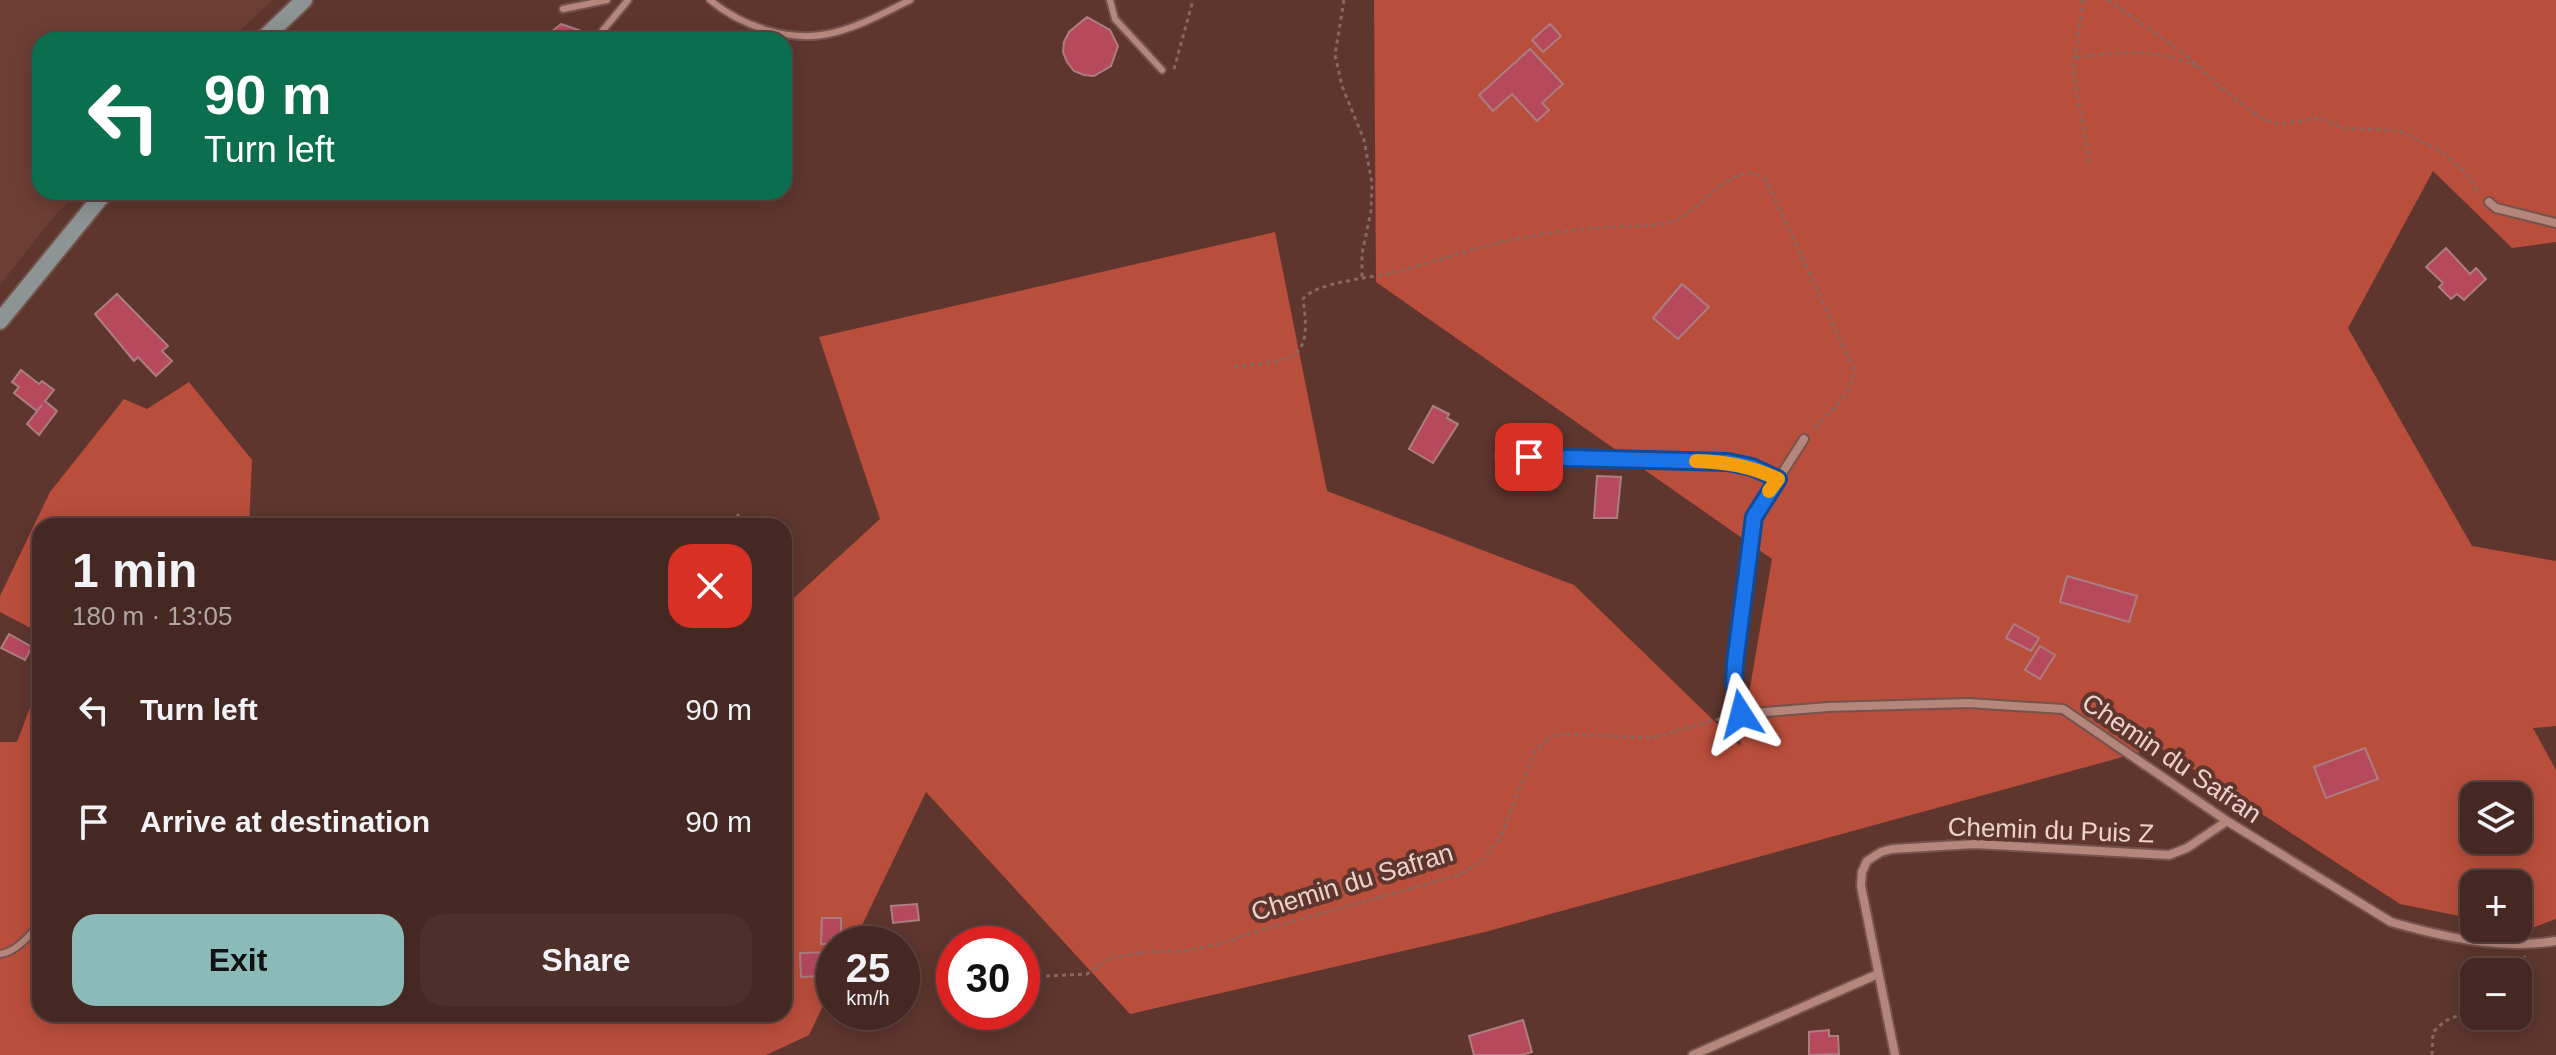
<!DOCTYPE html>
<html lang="en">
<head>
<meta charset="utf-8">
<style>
  body { margin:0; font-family:Helvetica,sans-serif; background:#4d302a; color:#f1f3f6; height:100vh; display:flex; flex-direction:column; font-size:30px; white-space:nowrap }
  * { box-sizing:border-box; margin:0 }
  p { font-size:26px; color:#b0a6a5 }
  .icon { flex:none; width:44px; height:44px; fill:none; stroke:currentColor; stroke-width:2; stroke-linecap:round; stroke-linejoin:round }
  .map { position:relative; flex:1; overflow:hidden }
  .side { position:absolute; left:32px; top:518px; width:760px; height:504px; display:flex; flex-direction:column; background:#462822; border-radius:24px; box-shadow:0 4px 20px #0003,0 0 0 2px #5e4440 }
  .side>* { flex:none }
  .guide { position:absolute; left:32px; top:32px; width:760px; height:168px; border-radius:24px; box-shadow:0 4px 20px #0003,0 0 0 2px #5e4440; background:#0b6e4f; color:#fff; overflow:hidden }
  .buttons { position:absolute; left:2460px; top:782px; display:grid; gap:16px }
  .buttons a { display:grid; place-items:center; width:72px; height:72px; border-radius:16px; background:#462822; box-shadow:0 4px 20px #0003,0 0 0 2px #5e4440; font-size:40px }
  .speed { position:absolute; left:816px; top:926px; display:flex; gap:16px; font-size:40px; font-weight:700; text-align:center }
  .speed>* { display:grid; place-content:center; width:104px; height:104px; border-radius:50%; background:#462822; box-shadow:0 4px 20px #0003,0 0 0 2px #5e4440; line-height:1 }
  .speed small { font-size:20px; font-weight:400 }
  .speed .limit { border:12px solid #d22; background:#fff; color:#111 }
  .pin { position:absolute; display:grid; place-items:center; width:68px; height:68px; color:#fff; margin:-34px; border-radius:16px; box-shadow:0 4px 12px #0006 }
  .me { position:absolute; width:88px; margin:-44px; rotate:351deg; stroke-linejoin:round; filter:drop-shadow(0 0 6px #0008) }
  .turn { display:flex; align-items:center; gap:28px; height:168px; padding:0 40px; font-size:36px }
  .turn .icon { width:104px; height:104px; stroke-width:2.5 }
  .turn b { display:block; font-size:56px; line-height:68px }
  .round { display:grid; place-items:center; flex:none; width:84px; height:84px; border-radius:24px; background:#4d302a }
  .head { display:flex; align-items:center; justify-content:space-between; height:136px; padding:0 40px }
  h1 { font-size:48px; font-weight:600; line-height:60px }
  .primary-button { display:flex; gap:16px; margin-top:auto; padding:16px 40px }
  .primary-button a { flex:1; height:92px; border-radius:24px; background:#8bbbb9; color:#111; font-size:32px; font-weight:600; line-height:92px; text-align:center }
  .primary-button a+a { background:#4d302a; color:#f1f3f6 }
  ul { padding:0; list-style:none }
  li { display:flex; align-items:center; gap:24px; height:112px; padding:0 40px }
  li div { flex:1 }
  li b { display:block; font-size:30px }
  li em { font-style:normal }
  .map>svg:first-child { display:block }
  .built { fill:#6d3e34 }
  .forest { fill:#ba4e3c; fill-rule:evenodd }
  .building { fill:#b7495d; stroke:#ac7d82; stroke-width:2 }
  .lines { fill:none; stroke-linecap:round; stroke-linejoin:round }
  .lane-casing { stroke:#75534d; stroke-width:10 }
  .street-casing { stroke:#75534d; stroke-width:12 }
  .secondary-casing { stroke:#75534d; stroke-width:20 }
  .path { stroke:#89665f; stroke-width:3; stroke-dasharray:4 4; stroke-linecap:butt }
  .lane { stroke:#b5867c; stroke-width:6 }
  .street { stroke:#b5867c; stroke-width:8 }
  .secondary { stroke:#8d9494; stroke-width:16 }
  .route-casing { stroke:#114b97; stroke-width:20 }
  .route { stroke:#1a73e8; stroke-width:14 }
  .slow { stroke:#f59e0b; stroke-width:14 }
  .labels { text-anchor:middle; stroke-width:8; stroke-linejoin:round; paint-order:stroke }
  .street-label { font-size:26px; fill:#ecd2cd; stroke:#5e362e }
</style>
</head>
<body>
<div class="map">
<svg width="2556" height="1055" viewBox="0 0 2556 1055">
  <rect width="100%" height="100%" fill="#5e362e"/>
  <path class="built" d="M0,0h272l-41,40h-191v152h38l-23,23 -55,70z"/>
  <path class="forest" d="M1374,0h1182v242l-44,6 -79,-77 -85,157 124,218 84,15v165l-23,2 23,42v149l-30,11 -10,-2h2v-44h-44v35l-74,-15 -241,-157 -674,185 -355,82 -204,-222 -73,152h-19v39l-25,52 -43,20h-766v-313h17l23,-61v333h744v-407l96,-88 -61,-182 456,-105 52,259 247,94 166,161 32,-187 -396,-277zM2474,796h44v44h-44z
    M189,382l63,78 -3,66h-209v107l-40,-21v-16l50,-104 74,-93 23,10z"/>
  <path class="building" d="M1087,17l23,13 8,16 -7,20 -17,10 -10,-1 -10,-4 -7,-9 -4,-10 1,-10 5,-10z
    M561,24l18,6 -13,10h-25z
    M1550,24l11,12 -18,16 -11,-12z
    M1530,49l33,35 -21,19 7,7 -12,11 -25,-27 -19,17 -14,-16z
    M2446,248l24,26 6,-6 10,11 -22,21 -7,-6 -6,5 -12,-12 4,-4 -17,-16z
    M1682,284l27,23 -31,32 -25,-21z
    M117,294l51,52 -6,5 10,10 -16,15 -18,-19 -4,4 -39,-47z
    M21,370l18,14 3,-3 12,9 -9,11 12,10 -18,24 -12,-11 15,-19 -5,6 -23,-18 5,-6 -7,-5z
    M1433,406l16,8 -2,4 11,6 -25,39 -24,-14z
    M1597,476l24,1 -4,41h-23z
    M2067,576l70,20 -8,26 -69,-20z
    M2014,624l25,14 -8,13 -25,-13z
    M9,634l23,13 -7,13 -24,-12z
    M2040,646l15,9 -15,24 -15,-9z
    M2365,748l13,31 -52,19 -12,-31z
    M917,904l2,16 -26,3 -2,-17z
    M822,918h19v26h-20z
    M834,952v15l-16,1 1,8 -18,1 -1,-24z
    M1523,1020l9,32 -11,3h-47l-5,-19z
    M1829,1030v6h9l1,18 -30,1v-23z"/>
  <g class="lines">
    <defs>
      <path id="lane" d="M710,0c31,26 78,42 118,34 29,-6 56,-21 82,-34
        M1110,0l5,19 47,51
        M563,9l44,-9
        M595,40l33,-40
        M1499,456l229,6 24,5 26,12
        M0,954c17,-2 29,-19 40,-30"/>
      <path id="street" d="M2489,202l7,6 60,15
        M1804,439l-50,78 -19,146 -1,20 7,31 87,-7 140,-4 95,6 164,112 164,101c52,15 111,28 165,19
        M1693,1055l185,-81
        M1895,1055l-34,-169 1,-14 5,-11 14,-9 11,-3 83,-5 194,11 18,-7 40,-27"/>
      <path id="secondary" d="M262,40l42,-40
        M0,321l105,-129"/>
    </defs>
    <use href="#lane" class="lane-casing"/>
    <use href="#street" class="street-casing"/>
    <use href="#secondary" class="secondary-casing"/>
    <path class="path" d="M1344,0l-9,55 7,31 22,54 8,43 -1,28 -9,43v26
      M2083,0l-10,70 17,96
      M2108,0l74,52 43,39 39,29 16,4 40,-6 22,10 58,3 42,21 25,22 12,20
      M2076,58c44,-7 79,-11 121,9
      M1174,69l19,-69
      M1234,367c57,-9 79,-1 69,-68 13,-17 69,-21 92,-27 33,-8 65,-20 99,-28 39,-10 80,-15 120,-17 21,-2 47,1 66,-9 24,-13 58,-62 86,-38l88,189c0,25 -26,44 -42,62
      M737,514l9,12
      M1046,976l41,-2 23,-16 37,-6 36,-1 36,-7 32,-11 208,-58 23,-14 18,-23 35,-87 17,-15 15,-2 85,4 77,-22
      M2518,980l7,-24
      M2432,1055l1,-23 12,-11 29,-12"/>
    <use href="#lane" class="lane"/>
    <use href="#street" class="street"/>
    <use href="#secondary" class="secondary"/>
  </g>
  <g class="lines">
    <defs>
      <path id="route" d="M1529,457l199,5 24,5 26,12 -24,38 -19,146 -1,20 7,31"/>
    </defs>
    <use href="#route" class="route-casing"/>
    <use href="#route" class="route"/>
    <path class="slow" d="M1696,461c31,1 54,5 82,18l-9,12"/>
  </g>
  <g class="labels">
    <g class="street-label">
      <text transform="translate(2172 758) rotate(34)" y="9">Chemin du Safran</text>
      <text transform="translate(2051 830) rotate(2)" y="9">Chemin du Puis Z</text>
      <text transform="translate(1352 882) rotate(-17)" y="9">Chemin du Safran</text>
    </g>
  </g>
</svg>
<div class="buttons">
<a><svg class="icon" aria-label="layers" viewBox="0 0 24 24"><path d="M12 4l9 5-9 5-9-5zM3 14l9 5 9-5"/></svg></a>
<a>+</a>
<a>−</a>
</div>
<div class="speed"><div>25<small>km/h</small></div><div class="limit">30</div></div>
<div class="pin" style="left:1529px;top:457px;background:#d93025"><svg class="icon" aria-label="arrive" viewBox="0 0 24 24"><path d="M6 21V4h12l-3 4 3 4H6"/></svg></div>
<svg class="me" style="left:1741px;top:714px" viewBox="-20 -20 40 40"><path d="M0-17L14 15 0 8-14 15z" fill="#1a73e8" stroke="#fff" stroke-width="4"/></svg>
<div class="guide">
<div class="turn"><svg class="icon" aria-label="left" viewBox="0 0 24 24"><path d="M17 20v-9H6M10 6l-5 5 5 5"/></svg><div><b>90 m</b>Turn left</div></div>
</div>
<section class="side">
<div class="head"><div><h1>1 min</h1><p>180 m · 13:05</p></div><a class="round" style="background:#d93025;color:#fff"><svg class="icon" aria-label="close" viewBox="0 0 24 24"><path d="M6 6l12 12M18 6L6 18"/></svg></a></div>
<ul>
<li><svg class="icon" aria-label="left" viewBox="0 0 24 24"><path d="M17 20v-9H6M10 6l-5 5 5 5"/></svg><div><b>Turn left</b></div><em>90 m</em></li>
<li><svg class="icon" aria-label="arrive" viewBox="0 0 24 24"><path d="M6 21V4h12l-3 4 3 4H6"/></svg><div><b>Arrive at destination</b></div><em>90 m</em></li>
</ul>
<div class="primary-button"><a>Exit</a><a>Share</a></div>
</section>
</div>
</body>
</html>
